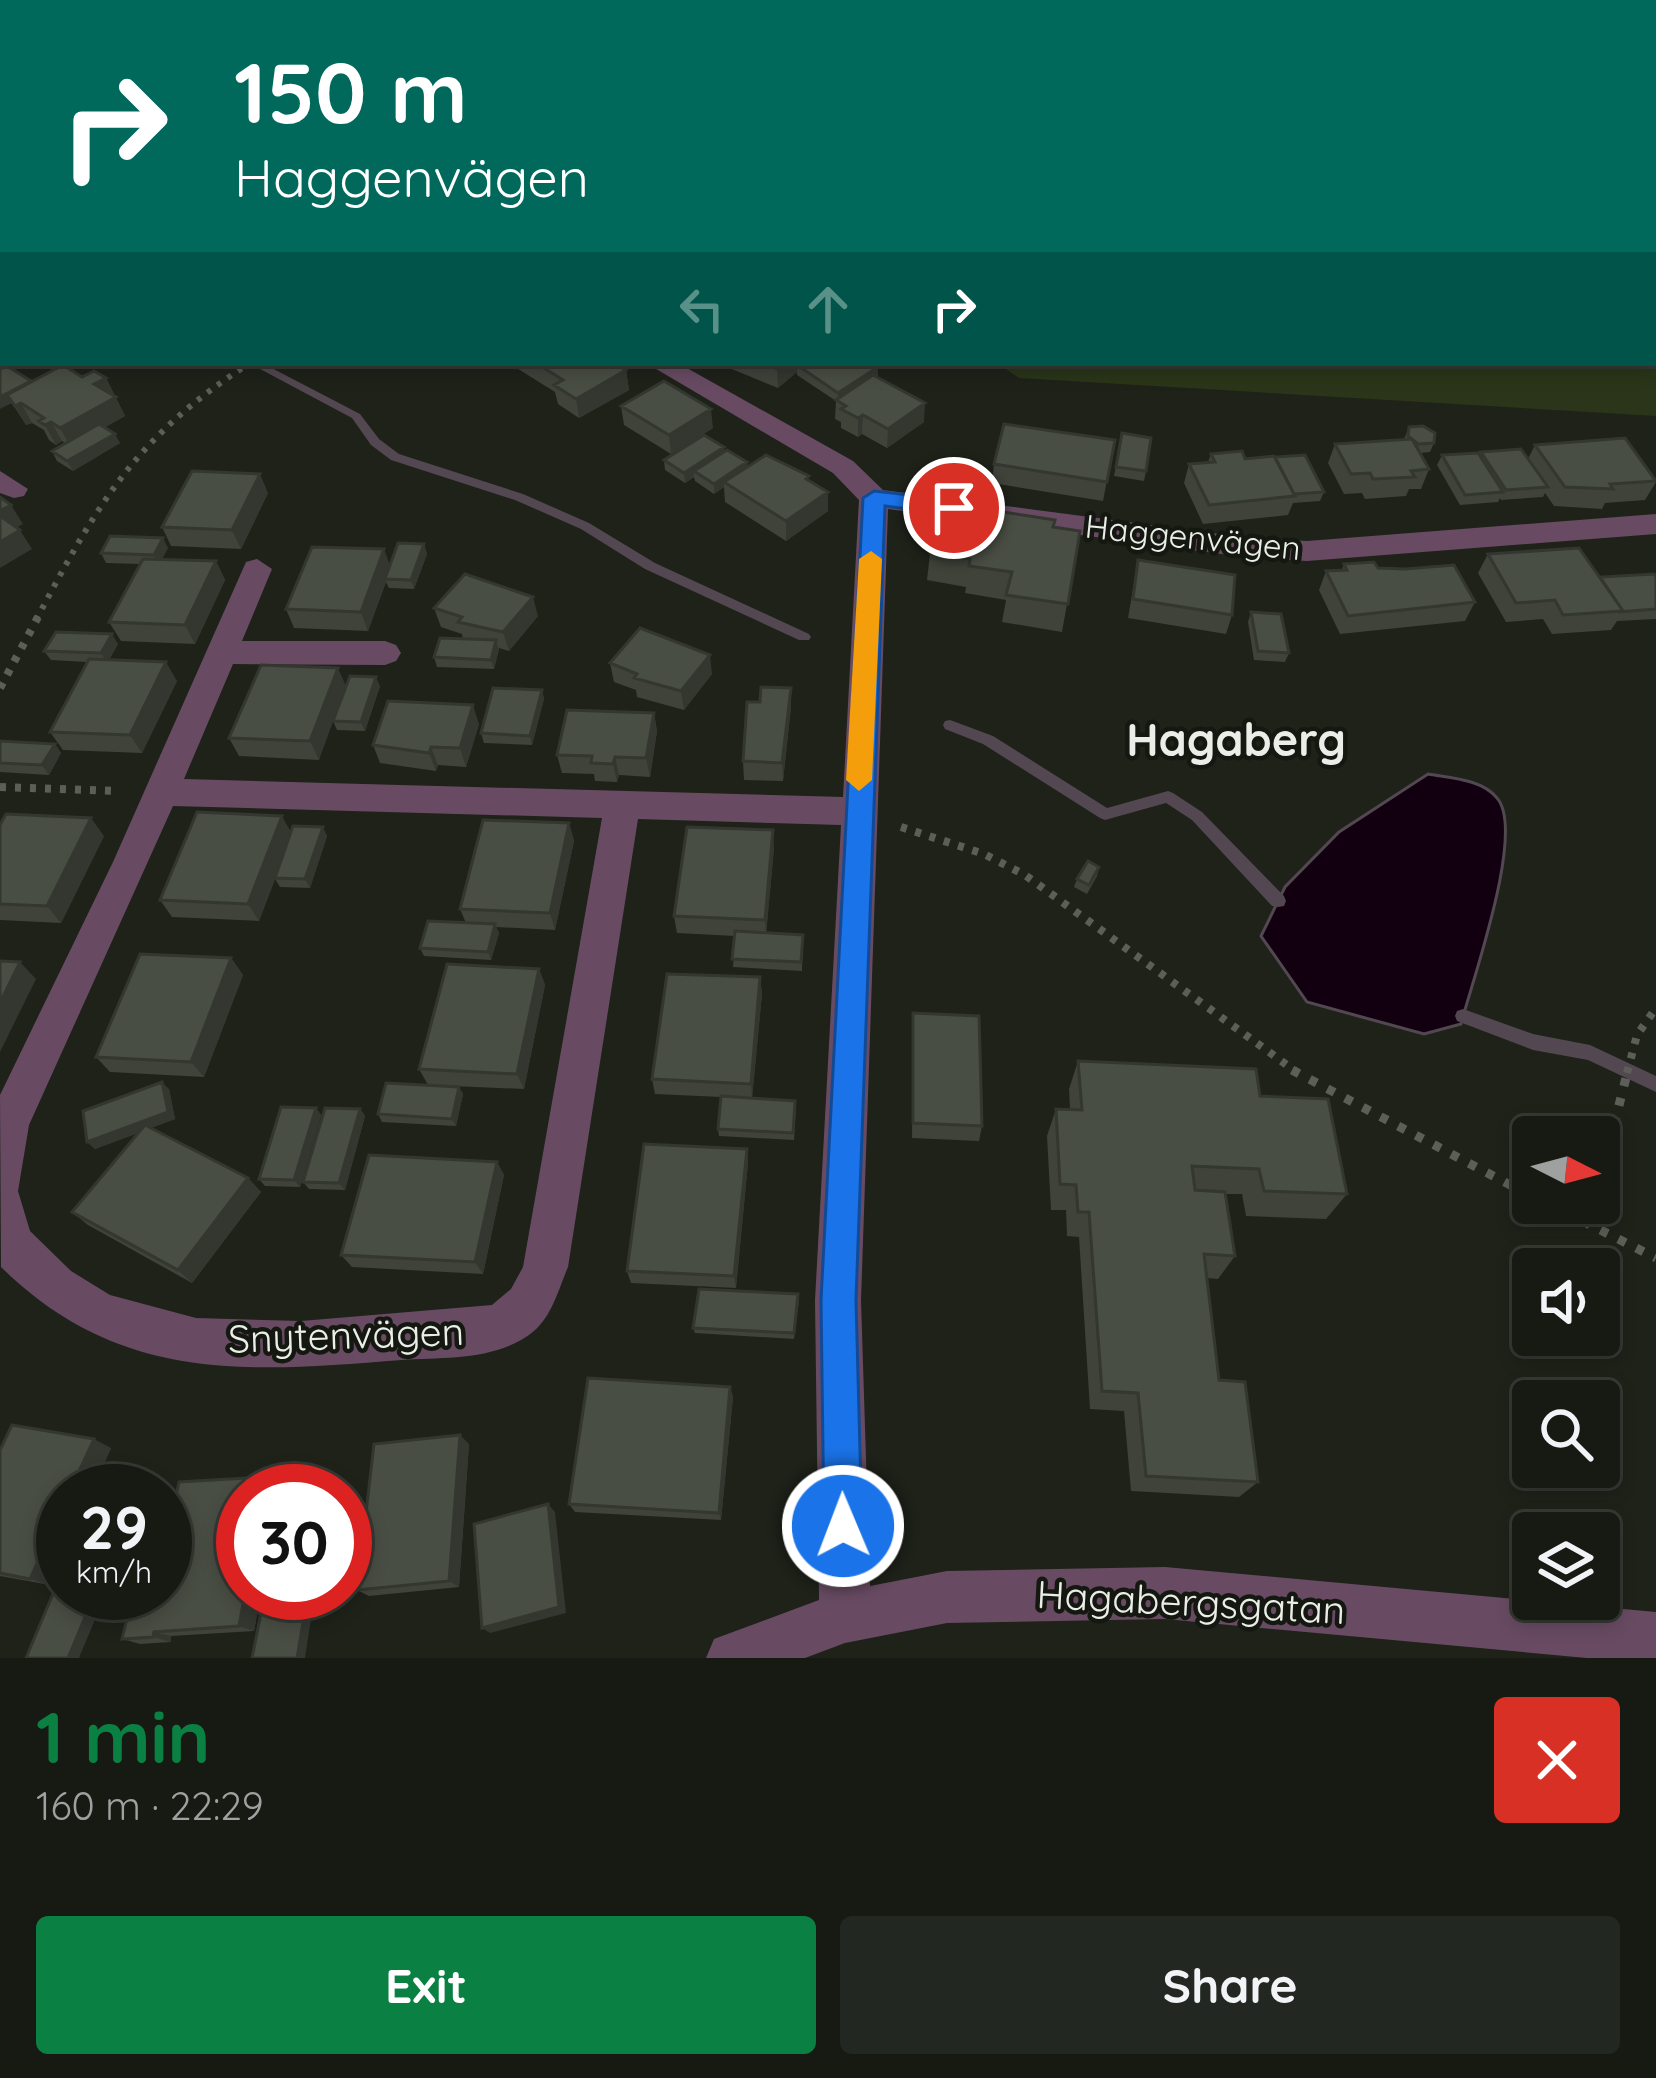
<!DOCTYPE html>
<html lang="en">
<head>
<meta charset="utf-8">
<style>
  body { margin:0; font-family:Quicksand,sans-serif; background:#232721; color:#f1f3f6; height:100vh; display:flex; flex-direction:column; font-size:45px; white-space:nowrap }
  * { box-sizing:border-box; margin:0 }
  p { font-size:39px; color:#9ea1a0 }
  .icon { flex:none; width:66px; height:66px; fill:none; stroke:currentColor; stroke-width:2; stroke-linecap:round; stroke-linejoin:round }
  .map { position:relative; height:1658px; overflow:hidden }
  .panel { display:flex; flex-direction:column; background:#161a13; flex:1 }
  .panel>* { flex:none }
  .top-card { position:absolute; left:0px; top:0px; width:1656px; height:366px; box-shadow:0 6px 18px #0003,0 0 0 3px #353833; background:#00695c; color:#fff; overflow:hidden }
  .needle { width:78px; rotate:96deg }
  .tools { position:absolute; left:1512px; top:1116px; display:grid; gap:24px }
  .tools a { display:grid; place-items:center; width:108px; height:108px; border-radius:12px; background:#161a13; box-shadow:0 6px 18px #0003,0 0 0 3px #353833; font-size:60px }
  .speed { position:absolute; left:36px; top:1464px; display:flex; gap:24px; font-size:60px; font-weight:700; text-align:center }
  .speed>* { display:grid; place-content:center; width:156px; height:156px; border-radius:50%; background:#161a13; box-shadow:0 6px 18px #0003,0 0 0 3px #353833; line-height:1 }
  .speed small { font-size:30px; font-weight:400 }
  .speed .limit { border:18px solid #d22; background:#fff; color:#111 }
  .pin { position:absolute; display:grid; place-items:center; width:102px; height:102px; color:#fff; margin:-51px; border:6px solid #fff; border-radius:50%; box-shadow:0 3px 12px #0007 }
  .me { position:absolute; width:132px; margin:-66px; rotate:359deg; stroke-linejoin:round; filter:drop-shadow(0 0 9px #0008) }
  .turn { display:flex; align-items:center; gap:42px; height:252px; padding:0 36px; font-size:54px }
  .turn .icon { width:156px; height:156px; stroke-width:2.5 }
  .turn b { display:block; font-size:84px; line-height:102px }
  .lanes { display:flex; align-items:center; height:114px; padding:0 36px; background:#0003; justify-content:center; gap:60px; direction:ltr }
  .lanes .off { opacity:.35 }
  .round { display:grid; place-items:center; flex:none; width:126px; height:126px; border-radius:12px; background:#232721 }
  .overview { display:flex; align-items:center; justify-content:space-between; height:204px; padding:0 36px }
  h1 { font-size:72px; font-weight:800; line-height:90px; color:#0b8043 }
  .button { display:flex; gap:24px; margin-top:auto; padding:24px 36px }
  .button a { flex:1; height:138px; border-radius:12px; background:#0b8043; color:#fff; font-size:48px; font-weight:800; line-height:138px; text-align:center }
  .button a+a { background:#232721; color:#f1f3f6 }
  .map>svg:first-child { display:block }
  .green { fill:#2a3519 }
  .water { fill:#120010; stroke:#534751; stroke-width:3 }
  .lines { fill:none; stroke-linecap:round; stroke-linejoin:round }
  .stream { fill:#534751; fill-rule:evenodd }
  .path-far3 { stroke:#5c5f57; stroke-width:4.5; stroke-dasharray:3 6; stroke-linecap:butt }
  .path-far2 { stroke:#5c5f57; stroke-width:6; stroke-dasharray:4.5 8; stroke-linecap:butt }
  .path-far1 { stroke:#5c5f57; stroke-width:8; stroke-dasharray:6 9; stroke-linecap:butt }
  .path { stroke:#5c5f57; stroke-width:9; stroke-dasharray:8 12; stroke-linecap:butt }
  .minor { fill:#684b63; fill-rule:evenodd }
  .wall { fill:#3f433a }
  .shaded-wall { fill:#333730 }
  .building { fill:#494e44; stroke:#333730; stroke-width:3 }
  .route { fill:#1a73e8; stroke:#114b97; stroke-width:3 }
  .slow { fill:#f59e0b }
  .labels { text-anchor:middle; stroke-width:9; stroke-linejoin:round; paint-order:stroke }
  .street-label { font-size:33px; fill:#ebeee8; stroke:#141810 }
  .near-street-label { font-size:39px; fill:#ebeee8; stroke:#141810 }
  .district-label { font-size:45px; font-weight:bold; fill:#ebeee8; stroke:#141810 }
</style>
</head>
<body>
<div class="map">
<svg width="1656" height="1658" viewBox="0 0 1656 1658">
  <rect width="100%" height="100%" fill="#1e2219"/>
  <path class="green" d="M321,0h1335v416l-637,-38 -22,-15h656v-360z"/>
  <path class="water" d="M1428,774c22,4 54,5 69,24 29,33 -25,183 -36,226l-37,10 -117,-32 -46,-66 24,-49 54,-55z"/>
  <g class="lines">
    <path class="stream" d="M0,230l3,1v7l-3,-1z
      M249,363h13l98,51 19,25 20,15 124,40 66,29 66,40 154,71 2,3 -2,3h-10l-154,-71 -64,-40 -66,-29 -124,-40 -20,-15 -19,-27z
      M950,720l43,16 114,72 61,-17 5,2 29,19 82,84 2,5 -2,5 -6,1 -6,-1 -80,-86 -26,-17 -61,17 -5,-2 -117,-74 -38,-15 -2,-4 2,-4z
      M1463,1009l70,25 57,11 66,31v16l-68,-32 -55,-10 -76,-29 -2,-5 2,-5z"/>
    <path class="path-far3" d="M912,0l30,3
      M1263,3l17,-3"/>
    <path class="path-far2" d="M1653,270l3,11
      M36,620c62,-117 100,-184 214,-257"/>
    <path class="path-far1" d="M0,688l38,-71
      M0,787l117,4
      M901,827l83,27 41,21 273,198
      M1627,1073l10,-38 19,-27"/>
    <path class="path" d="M1292,1070l241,127
      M1599,1183l29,-113
      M1547,1203l109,55
      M1589,1222l5,-19"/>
    <path class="minor" d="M0,0l10,3h-7v9z
      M59,0h68l-70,3z
      M646,363h32l175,98 30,29 368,48 56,3 349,-27v20l-349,27 -56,-3 -363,-49 -27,791 9,286 77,-15 218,-4 491,45v46h-69l-422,-39 -218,4 -102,20 -40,15h-99l8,-19 105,-39 -4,-300 26,-475 -203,-6 -70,448c-9,21 -16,49 -34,64 -36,30 -88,26 -132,29 -154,12 -282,24 -401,-93l-1,-172 113,-233 133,-300 11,-3 15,10 -30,72h143l11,4 5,8 -5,8 -11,4 -152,-1 -49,115 659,18 16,-297 -26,-27zM173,806l429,12 -79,449 -12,22 -19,16 -191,16 -105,-3 -86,-23 -39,-24 -41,-40 -12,-40 11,-66z
      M0,471l28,18 -4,7 -10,2 -14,-5z"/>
  </g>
  <path class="wall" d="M0,320l13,43 -5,3 24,16 50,-5 24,1 19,38 -20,11 15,16 -47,28 -16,-10 -5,-10 13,-8 -3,-2 -6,4 -7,-5 -5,-10 -12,-7 -6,2 -14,-22z
    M514,363h101l11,7 3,20 -50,28 -21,-14 -3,-12 -40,-25z
    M717,363h153l8,4 -1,10 47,45 -37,26 -25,-14 -4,3 -17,-9v-6l-6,-3 1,-18 -39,-26v-3l-19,16z
    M621,406l92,22 -42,26 -47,-29z
    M1409,427l25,16 -4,9 -10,1 9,16 -8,20h-12l-3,7 -41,3 -3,-6 -18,1 -16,-31 7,-19 69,-5z
    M1122,433l24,38 -2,10 -30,-5z
    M1115,440l-12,61 -111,-18 2,-19z
    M1535,445l121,34v3l-11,18 -40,3 -3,6 -48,-3 -9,-13 -2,4 -42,3 -1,-2 -2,4 -38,3 -23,-40 5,-10h37l2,-3 47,7z
    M724,452l23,15 63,14 18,30 -42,30 -61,-39 -1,-15 -10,7 -19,-13 -1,-4 -9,6 -20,-13 -1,-10z
    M1211,454l34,5 79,33 -4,9 -27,2 -5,12 -85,9 -19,-41 5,-19 19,-2z
    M268,493l-27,56 -70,-3 -9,-19z
    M994,519l86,12 -18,101 -60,-10 4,-22 -41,-7 1,-6 -39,-7 3,-27z
    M424,544l3,10 -13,35 -25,-1 -3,-6 -18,49 -74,-3 -8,-19 104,-44z
    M168,548l-6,11 54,2 9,19 -30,64 -74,-3 -12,-19 32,-58 -35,-1 -5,-10z
    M1488,554l112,23h56v42l-39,2 -6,9 -59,4 -9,-15 -37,3 -28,-49z
    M1138,560l94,55 -6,19 -98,-16z
    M1344,564l34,4 97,34 -10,19 -125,13 -21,-44 7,-19 16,-1z
    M434,608l104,8 -29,35 -10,-3 -5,21 -57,-2 -3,-10 29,-18 -1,-5 -21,-7z
    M1251,612l38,41 -4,9 -31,-2 -6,-38z
    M118,644l-9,16 68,21 -35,72 -79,-3 -13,-18 37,-70 -36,-2 -7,-9z
    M610,663l102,11 -28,36 -47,-13 -1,-7 -22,-8z
    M338,668l-19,92 -80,-4 -10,-18z
    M380,686l-15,45 -28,-1 -4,-9z
    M542,690l2,9 -12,46 -48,-2 -3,-10z
    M791,707l-8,74 -39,-1 -1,-19z
    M654,713l3,18 -7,46 -31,-2 -2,7 -22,-1 -1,-7 -32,-1 -5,-18z
    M479,724l-13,43 -28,-2 -2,6 -56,-8 -7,-18z
    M0,741l55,3 6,9 -12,22 -49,-3z
    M569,823l5,18 -19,89 -59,-3 3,6 -8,27 -67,-4 -4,-8 46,-25 -6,-14z
    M0,825l104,11 -43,87 -61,-3z
    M291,832l36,4 -17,52 -30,-1 -5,-8 -16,42 -87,-4 -12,-17z
    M774,848l-8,85 37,2 -1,36 -69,-4 2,-31 -58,-3 -3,-17z
    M1099,867l-2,9 -10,18 -13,-7 3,-8z
    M231,958l12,17 -39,102 -94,-5 -14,-15z
    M539,969l6,16 -21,104 -96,-4 -9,-16z
    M760,977l2,17 -10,104 44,10 -2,32 -75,-4 -1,-7 3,-32 -66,-3 -3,-15z
    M913,1013l69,113 -3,15 -67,-3z
    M1078,1061l182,35 87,98 -21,25 -80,-3 -4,-22h-17l10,62 -17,23 -11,-1 12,102 39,102 -19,15 -108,-6 -7,-80 -34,-2 -11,-172 -12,-1 -1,-26h-15l-4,-74 9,-27h14l-1,-20z
    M459,1087l4,7 -7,32 -74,-4 -4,-8z
    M169,1089l6,30 -24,9 97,50 13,14 -69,91 -104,-58 -16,-13 66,-79 -43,16 -8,-7z
    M316,1108l5,7 -21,72 -35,-1 -6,-7z
    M360,1109l5,7 -20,74 -36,-1 -6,-7z
    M747,1149l1,14 -12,125 -105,-5 -4,-12z
    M497,1162l7,13 -21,99 -131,-7 -11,-12z
    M799,1300l-5,39 -99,-6 -2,-5z
    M730,1387l3,10 -12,123 -146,-8 -6,-8z
    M469,1444l-10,143 -90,9 -12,-6z
    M111,1448l-61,137 -50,-9v-126z
    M266,1477l13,8 -1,6h-35v102h18l-7,38 -83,5v6l-31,2 -18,-5 11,-46h32v-56h2l12,-55z"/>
  <path class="shaded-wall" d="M201,0h22l-8,3h-13z
    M3,62v20l-3,1v-20z
    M3,323v40h10l-13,7v-45z
    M785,363h23l-11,2v7l-19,16 -1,-19z
    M878,367v10l-40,26v-10z
    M626,370l3,20 -50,28 -3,-19z
    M106,378l19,38 -54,31 -11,-19 34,-44z
    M31,381l-19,22 -12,6v-12z
    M21,403l11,20 -6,2 -11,-19z
    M925,403l-1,19 -37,26 1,-19z
    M711,409l2,19 -42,26 -2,-19z
    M863,415l-1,19 -4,3v-19z
    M51,422l11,19 -6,4 -11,-20z
    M115,434l5,9 -47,28 -6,-10z
    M724,447l1,10 -31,14v5l-9,7 -1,-10z
    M747,462l1,10 -24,10v5l-10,7v-10z
    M260,474l8,19 -27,56 -9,-19z
    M828,492v19l-42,30v-20z
    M11,505l12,19 -14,8 -9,-13v-8z
    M20,530l12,19 -32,19v-26z
    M163,538l5,10 -9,17 -5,-10z
    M424,544l3,10 -13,35 -3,-9z
    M384,549l7,19 -6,11 1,3 -18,49 -7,-19z
    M216,561l9,19 -30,64 -10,-19z
    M533,597l5,19 -29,35 -6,-19z
    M112,634l6,10 -11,19 -6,-10z
    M496,640l3,10 -5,19 -3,-9z
    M710,655l2,19 -28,36 -3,-19z
    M166,662l11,19 -35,72 -12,-18z
    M338,668l8,18 -27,74 -9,-19z
    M376,677l4,9 -15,45 -4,-9z
    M791,688v19l-8,74 -1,-18z
    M542,690l2,9 -12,46 -2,-9z
    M473,705l6,19 -13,43 -6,-19z
    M654,713l3,18 -7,46 -4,-19z
    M55,744l6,9 -12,22 -7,-10z
    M431,747l7,18 -2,6 -7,-18z
    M615,757l4,18 -2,7 -4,-18z
    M282,816l10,18 -33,87 -11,-17z
    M91,818l13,18 -43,87 -14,-17z
    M569,823l5,18 -19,89 -5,-17z
    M323,827l4,9 -17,52 -5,-9z
    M773,830l1,18 -8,89 -1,-17z
    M495,924l4,9 -8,27 -3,-8z
    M231,958l12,17 -39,102 -13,-15z
    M20,962l16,17 -36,73v-49z
    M539,969l6,16 -21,104 -7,-15z
    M760,977l2,17 -10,105 -1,-15z
    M162,1082l7,7 6,30 -80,30 -8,-7z
    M459,1087l4,7 -7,32 -4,-7z
    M316,1108l5,7 -21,72 -6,-7z
    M360,1109l5,7 -20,74 -6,-7z
    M747,1149l1,14 -12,125 -2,-12z
    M497,1162l7,13 -21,99 -8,-12z
    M248,1178l13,14 -69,91 -14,-13z
    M730,1387l3,10 -12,123 -2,-7z
    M460,1435l9,9 -10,143 -10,-6z
    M94,1439l17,9 -19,43h-22z
    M266,1477l13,8 -1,6h-15z
    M548,1504l7,8 11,101 -76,20 -8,-5z
    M63,1506v50l-13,29 -20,-6z
    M95,1593h11l-27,65h-11z
    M245,1593h16l-7,38 -15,-5z
    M308,1593h7l-10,65h-8z
    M154,1632l17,4v6l-18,-5z"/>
  <path class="building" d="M81,0h21l6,3h-35z
    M0,44l3,3v15l-3,1z
    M536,363h79l11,7 -50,29 -22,-14 9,-5z
    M762,363h23l-8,6z
    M801,363h69l8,4 -40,26 -41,-28z
    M63,365l19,12 12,-6 12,7 -12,6 22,13 -56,31 -9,-6 -6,3 -6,-4 5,-3 -23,-15 -6,3 -8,-11z
    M7,366l24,15 -31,16v-28z
    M873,375l52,28 -37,26 -25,-14 -5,3 -17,-9 5,-3 -10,-6z
    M664,381l47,28 -42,26 -48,-29z
    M99,424l16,10 -48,27 -15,-10z
    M1004,424l111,16 -8,42 -113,-18z
    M1423,426l12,7 -1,10 -16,1 -10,-8 1,-9z
    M1122,433l29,5 -5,33 -30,-4z
    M704,435l20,12 -40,26 -20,-13z
    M1625,438l31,43 -46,3 3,5 -48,-2 -30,-42z
    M1412,439l17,30 -18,2 4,6 -42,2 -3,-6 -19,1 -16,-30z
    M1521,449l27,38 -42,3 -25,-38z
    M727,450l20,12 -33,22 -20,-13z
    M1242,451l3,8 29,-3 21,40 -86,9 -20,-41 26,-2 -4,-8z
    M1478,453l25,39 -38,3 -23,-40z
    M766,455l43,21 -3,3 22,13 -42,29 -62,-39z
    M1305,455l19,37 -30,2 -19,-37z
    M192,471l68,3 -28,56 -70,-3z
    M0,497l11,8 -11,6z
    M996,511l59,9 -2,7 27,4 -12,73 -62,-9 6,-23 -43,-6 1,-7 -40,-6 9,-37 55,3z
    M0,516l20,14 -20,12z
    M110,536l53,2 -9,17 -53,-2z
    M398,543l26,1 -13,36 -26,-1z
    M312,547l72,2 -23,63 -75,-3z
    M1579,548l44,63 -60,4 -8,-15 -39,3 -28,-49z
    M143,559l73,2 -31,64 -76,-3z
    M1138,560l97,15 -3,40 -99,-16z
    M1374,562l4,6 27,1 49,-4 21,37 -127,14 -22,-45 21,-1 -3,-6z
    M465,574l68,23 -30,35 -45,-10 4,-5 -28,-9z
    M1654,574l2,3v32l-38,3 5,-1 -23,-34z
    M1251,612l30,2 8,39 -31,-2z
    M640,628l70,27 -29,36 -47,-13 3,-4 -27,-11z
    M56,632l56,2 -11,19 -57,-2z
    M440,638l56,2 -5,20 -57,-3z
    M89,659l77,3 -36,73 -80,-3z
    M261,665l77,3 -28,73 -81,-3z
    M350,676l26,1 -15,45 -28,-1z
    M761,687l30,1 -9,75 -39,-2 4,-59h13z
    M493,688l49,2 -12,46 -49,-3z
    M388,701l85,4 -13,43 -29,-1 -2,6 -56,-8z
    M567,710l87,3 -8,45 -31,-1 -2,7 -22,-1 1,-7 -35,-1z
    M0,741l55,3 -13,21 -42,-2z
    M197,812l85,4 -34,88 -88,-4z
    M6,814l85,4 -44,88 -47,-2v-79z
    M483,820l86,3 -19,90 -90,-4z
    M293,826l30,1 -18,52 -30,-1z
    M687,827l86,3 -8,90 -91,-4z
    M1088,861l11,6 -10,18 -12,-6z
    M428,921l67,3 -7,28 -68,-4z
    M735,931l68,4 -2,27 -69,-3z
    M140,954l91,4 -40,104 -95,-5z
    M0,961l20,1 -20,41z
    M447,964l92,5 -22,105 -98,-5z
    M667,974l93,3 -9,107 -99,-5z
    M913,1013l66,3 3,110 -69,-3z
    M1078,1061l178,8 4,27 68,3 19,95 -83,-3 -5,-22 -67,-3 3,24 30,2 10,64 -31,-2 15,126 26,2 13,100 -112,-6 -8,-83 -36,-2 -13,-179h-11l-2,-27 -16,-1 -4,-75 26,1z
    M162,1082l6,30 -81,30 -4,-31z
    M386,1083l73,4 -7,32 -74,-5z
    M721,1096l74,5 -2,32 -75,-4z
    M281,1107l35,1 -22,72 -35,-1z
    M325,1108l35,1 -21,74 -36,-1z
    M145,1125l103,53 -70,92 -106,-58z
    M644,1144l103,5 -13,127 -107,-5z
    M369,1155l128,7 -22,100 -134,-7z
    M699,1289l99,5 -4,39 -101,-5z
    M588,1378l142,9 -11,126 -150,-9z
    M12,1425l82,14 -24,52h-7v15l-33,73 -30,-6v-123z
    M460,1435l-11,146 -92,9 17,-146z
    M266,1477l-3,14h-20v102h2l-6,33 -85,6 -1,5 -31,2 11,-46h32v-56h2l12,-55z
    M548,1504l11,103 -77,21 -8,-104z
    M63,1570v23h32l-27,65h-42z
    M265,1593h43l-11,65h-45z"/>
  <path class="route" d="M874,491l80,9 11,8 -11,7 -69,-9 -29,794 6,226 -6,14 -13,5 -14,-5 -5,-14 -3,-226 42,-802z"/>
  <path class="slow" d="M871,551l11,8 -10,221 -13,11 -13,-11 13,-221z"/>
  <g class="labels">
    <g class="street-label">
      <text transform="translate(1193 537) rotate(6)" y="12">Haggenvägen</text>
    </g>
    <g class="near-street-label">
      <text transform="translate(346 1335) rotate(-2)" y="14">Snytenvägen</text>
      <text transform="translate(1191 1602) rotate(3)" y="14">Hagabergsgatan</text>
    </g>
    <g class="district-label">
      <text x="1236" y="756">Hagaberg</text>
    </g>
  </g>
</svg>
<div class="tools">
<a><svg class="needle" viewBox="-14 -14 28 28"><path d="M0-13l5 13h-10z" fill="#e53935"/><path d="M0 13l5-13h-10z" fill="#9ea1a0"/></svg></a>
<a><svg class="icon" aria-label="sound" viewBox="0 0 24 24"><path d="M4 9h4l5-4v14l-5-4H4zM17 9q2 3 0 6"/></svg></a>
<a><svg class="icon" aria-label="search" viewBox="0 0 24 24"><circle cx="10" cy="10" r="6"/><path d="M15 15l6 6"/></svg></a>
<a><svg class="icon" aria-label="layers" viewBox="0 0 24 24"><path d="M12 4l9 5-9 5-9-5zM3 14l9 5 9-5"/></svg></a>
</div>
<div class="speed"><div>29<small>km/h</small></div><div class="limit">30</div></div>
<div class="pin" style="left:954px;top:508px;background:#d93025"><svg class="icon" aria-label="arrive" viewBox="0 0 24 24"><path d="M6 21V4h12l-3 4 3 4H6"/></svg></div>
<svg class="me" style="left:843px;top:1526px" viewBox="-20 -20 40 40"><circle r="17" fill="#1a73e8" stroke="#fff" stroke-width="3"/><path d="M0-11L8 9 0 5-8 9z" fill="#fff"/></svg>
<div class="top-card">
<div class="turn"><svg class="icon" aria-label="right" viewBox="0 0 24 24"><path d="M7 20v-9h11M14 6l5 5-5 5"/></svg><div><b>150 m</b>Haggenvägen</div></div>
<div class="lanes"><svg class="icon off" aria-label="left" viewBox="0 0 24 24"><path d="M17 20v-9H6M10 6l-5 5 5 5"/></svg><svg class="icon off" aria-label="ahead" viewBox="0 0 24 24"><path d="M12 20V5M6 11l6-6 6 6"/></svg><svg class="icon" aria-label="right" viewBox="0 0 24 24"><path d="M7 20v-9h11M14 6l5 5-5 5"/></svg></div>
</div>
</div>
<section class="panel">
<div class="overview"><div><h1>1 min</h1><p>160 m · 22:29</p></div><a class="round" style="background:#d93025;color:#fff"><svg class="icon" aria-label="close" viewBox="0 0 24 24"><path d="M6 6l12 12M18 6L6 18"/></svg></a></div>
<div class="button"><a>Exit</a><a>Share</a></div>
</section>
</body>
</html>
